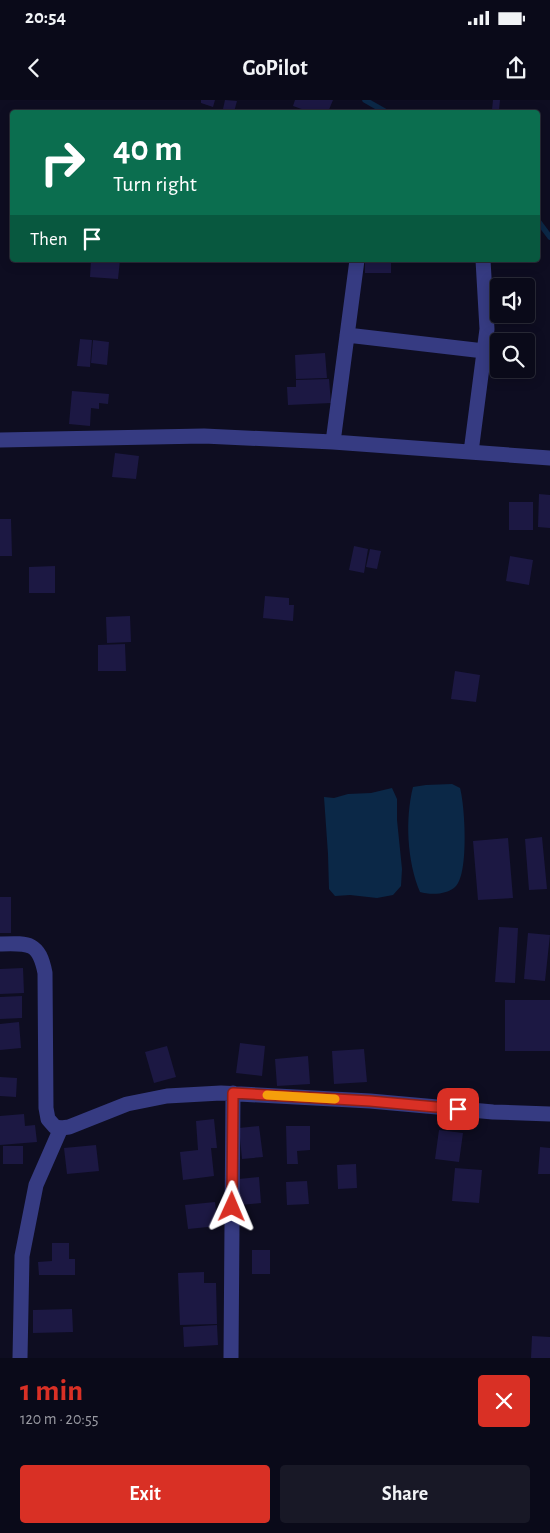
<!DOCTYPE html>
<html lang="en">
<head>
<meta charset="utf-8">
<style>
  body { margin:0; font-family:"Alegreya Sans",sans-serif; background:#181826; color:#f1f3f6; height:100vh; display:flex; flex-direction:column; font-size:19px; white-space:nowrap }
  * { box-sizing:border-box; margin:0 }
  p { font-size:16px; color:#999aa2 }
  .icon { flex:none; width:28px; height:28px; fill:none; stroke:currentColor; stroke-width:2; stroke-linecap:round; stroke-linejoin:round }
  .map { position:relative; height:1258px; overflow:hidden }
  .panel { display:flex; flex-direction:column; background:#0a0a19; flex:1 }
  .panel>* { flex:none }
  .hud { position:absolute; left:10px; top:10px; width:530px; height:152px; border-radius:5px; box-shadow:0 2px 12px #0003,0 0 0 1px #2a2b38; background:#0b6e4f; color:#fff; overflow:hidden }
  .controls { position:absolute; left:490px; top:178px; display:grid; gap:10px }
  .controls a { display:grid; place-items:center; width:45px; height:45px; border-radius:5px; background:#0a0a19; box-shadow:0 2px 12px #0003,0 0 0 1px #2a2b38; font-size:25px }
  .pin { position:absolute; display:grid; place-items:center; width:42px; height:42px; color:#fff; margin:-21px; border-radius:10px; box-shadow:0 2px 8px #0006 }
  .me { position:absolute; width:55px; margin:-28px; rotate:1deg; stroke-linejoin:round; filter:drop-shadow(0 0 4px #0008) }
  .turn { display:flex; align-items:center; gap:18px; height:105px; padding:0 20px; font-size:22px }
  .turn .icon { width:65px; height:65px; stroke-width:2.5 }
  .turn b { display:block; font-size:35px; line-height:42px }
  .then { display:flex; align-items:center; height:48px; padding:0 20px; background:#0003; gap:10px; font-size:19px }
  .round { display:grid; place-items:center; flex:none; width:52px; height:52px; border-radius:5px; background:#181826 }
  .headline { display:flex; align-items:center; justify-content:space-between; height:85px; padding:0 20px }
  h1 { font-size:30px; font-weight:700; line-height:38px; color:#d93025 }
  .button { display:flex; gap:10px; margin-top:auto; padding:10px 20px }
  .button a { flex:1; height:58px; border-radius:5px; background:#d93025; color:#fff; font-size:20px; font-weight:700; line-height:58px; text-align:center }
  .button a+a { background:#181826; color:#f1f3f6 }
  .status { display:flex; justify-content:space-between; align-items:center; height:35px; padding:0 25px; background:#0a0a19; direction:ltr }
  .status svg { height:14px; fill:currentColor }
  header { display:flex; justify-content:space-between; align-items:center; height:65px; padding:0 20px; background:#0a0a19; font-size:22px; font-weight:700 }
  .map>svg:first-child { display:block }
  .water { fill:#0b2847 }
  .lines { fill:none; stroke-linecap:round; stroke-linejoin:round }
  .stream { stroke:#0b2847; stroke-width:5.5 }
  .building { fill:#1c1843 }
  .street { stroke:#363b82; stroke-width:15 }
  .route-casing { stroke:#8d1f18; stroke-width:12 }
  .route { stroke:#d93025; stroke-width:9 }
  .slow { stroke:#f59e0b; stroke-width:9 }
</style>
</head>
<body>
<div class="status"><b>20:54</b><svg viewBox="0 0 49 12"><path d="M0 12V9h3v3zM5 12V6h3v6zM10 12V3h3v9zM15 12V0h3v12zM26 1h20v11H26zM47 4h2v5h-2z"/></svg></div>
<header><svg class="icon" aria-label="back" viewBox="0 0 24 24"><path d="M15 5l-7 7 7 7"/></svg>GoPilot<svg class="icon" aria-label="share" viewBox="0 0 24 24"><path d="M12 15V3M7 8l5-5 5 5M5 13v7h14v-7"/></svg></header>
<div class="map">
<svg width="550" height="1258" viewBox="0 0 550 1258">
  <rect width="100%" height="100%" fill="#0e0d21"/>
  <path class="water" d="M452,684l8,4c5,18 9,85 -4,98 -8,9 -26,9 -36,6 -13,-31 -15,-73 -7,-105l13,-2z
    M392,688l5,11v21l5,49 -1,17 -8,9 -16,3 -27,-3 -15,1 -6,-7 -1,-35 -4,-57 10,1 14,-4 23,-1z"/>
  <g class="lines">
    <path class="stream" d="M365,0l21,12
      M538,121l12,16"/>
  </g>
  <path class="building" d="M201,0h14l-2,7 -12,-4z
    M225,0l12,1 -3,11 -11,-3z
    M295,0h38l-5,12h-18l-17,-6z
    M493,0h7l-1,10h-7z
    M91,160h29l-2,19 -28,-2z
    M365,160h26v13h-26z
    M80,239l12,1 -2,27 -13,-1z
    M93,240l16,2 -2,23 -16,-2z
    M325,253l2,25 -31,1 -1,-24z
    M329,279l2,24 -43,2 -1,-18h9v-7z
    M72,291l37,3 -1,10 -9,-1v6l-8,-1 -1,18 -21,-2z
    M115,353l24,3 -3,23 -24,-2z
    M539,394l11,1v33l-12,-1z
    M509,402h24v28h-24z
    M0,419h11l1,37h-12z
    M354,446l14,3 -4,24 -15,-3z
    M370,449l11,2 -4,18 -11,-2z
    M510,456l23,4 -4,25 -23,-4z
    M55,466v27h-26v-26z
    M265,496l24,2v7h5l-1,16 -30,-3z
    M130,516l1,26 -24,1 -1,-26z
    M125,544l1,27h-28v-26z
    M455,571l25,4 -4,27 -25,-3z
    M542,737l5,52 -18,1 -4,-51z
    M508,738l5,60 -35,2 -5,-59z
    M0,797h11v36h-11z
    M499,827l19,1 -3,55 -20,-1z
    M528,833l22,2 -5,46 -21,-2z
    M23,868l1,25 -24,1v-25z
    M22,896v22l-22,1v-22z
    M505,900h45v51h-45z
    M19,922l2,26 -21,2v-26z
    M240,943l25,3 -3,30 -26,-3z
    M167,946l9,31 -22,6 -9,-31z
    M364,949l3,33 -33,2 -2,-33z
    M308,956l2,28 -33,2 -2,-27z
    M0,977l17,1 -1,19 -16,-1z
    M24,1014l1,12 10,-1 2,17 -37,3v-29z
    M214,1019l3,29h-6l3,28 -31,4 -3,-28 18,-2 -2,-29z
    M259,1026l4,31 -21,2 -3,-31z
    M286,1026h24v24l-13,1 1,13h-11z
    M439,1030l24,3 -4,29 -24,-3z
    M96,1045l3,26 -32,3 -3,-26z
    M3,1046h20v18h-20z
    M540,1047l10,1v26h-12z
    M356,1064l1,24 -19,1 -1,-24z
    M455,1068l27,2 -3,33 -27,-2z
    M259,1077l2,26 -21,2 -1,-26z
    M307,1081l2,23 -22,1 -1,-23z
    M215,1102l3,24 -30,3 -3,-24z
    M52,1143h17v16h6v16h-36l-1,-13 14,-1z
    M252,1150h18v24h-18z
    M204,1172v11h12l1,41 -37,1 -2,-52z
    M72,1209l1,23 -40,1v-23z
    M217,1225l1,20 -34,2 -1,-20z
    M532,1236l18,1v21h-19z"/>
  <g class="lines">
    <path class="street" d="M347,235l137,16
      M0,340l204,-4 129,6 217,16
      M333,342l24,-182
      M471,352l16,-123 -4,-69
      M0,844c29,-1 39,-2 45,29l1,135 2,11 7,8 6,1 8,-1 58,-23 40,-8 54,-3 149,8 123,11 57,2
      M20,1258l2,-102 14,-71 25,-57
      M231,1258l2,-265"/>
  </g>
  <g class="lines">
    <defs>
      <path id="route" d="M232,1107l1,-114 137,8 88,8"/>
    </defs>
    <use href="#route" class="route-casing"/>
    <use href="#route" class="route"/>
    <path class="slow" d="M267,995l68,4"/>
  </g>
</svg>
<div class="controls">
<a><svg class="icon" aria-label="sound" viewBox="0 0 24 24"><path d="M4 9h4l5-4v14l-5-4H4zM17 9q2 3 0 6"/></svg></a>
<a><svg class="icon" aria-label="search" viewBox="0 0 24 24"><circle cx="10" cy="10" r="6"/><path d="M15 15l6 6"/></svg></a>
</div>
<div class="pin" style="left:458px;top:1009px;background:#d93025"><svg class="icon" aria-label="arrive" viewBox="0 0 24 24"><path d="M6 21V4h12l-3 4 3 4H6"/></svg></div>
<svg class="me" style="left:232px;top:1107px" viewBox="-20 -20 40 40"><path d="M0-17L14 15 0 8-14 15z" fill="#d93025" stroke="#fff" stroke-width="4"/></svg>
<div class="hud">
<div class="turn"><svg class="icon" aria-label="right" viewBox="0 0 24 24"><path d="M7 20v-9h11M14 6l5 5-5 5"/></svg><div><b>40 m</b>Turn right</div></div>
<div class="then">Then<svg class="icon" aria-label="arrive" viewBox="0 0 24 24"><path d="M6 21V4h12l-3 4 3 4H6"/></svg></div>
</div>
</div>
<section class="panel">
<div class="headline"><div><h1>1 min</h1><p>120 m · 20:55</p></div><a class="round" style="background:#d93025;color:#fff"><svg class="icon" aria-label="close" viewBox="0 0 24 24"><path d="M6 6l12 12M18 6L6 18"/></svg></a></div>
<div class="button"><a>Exit</a><a>Share</a></div>
</section>
</body>
</html>
